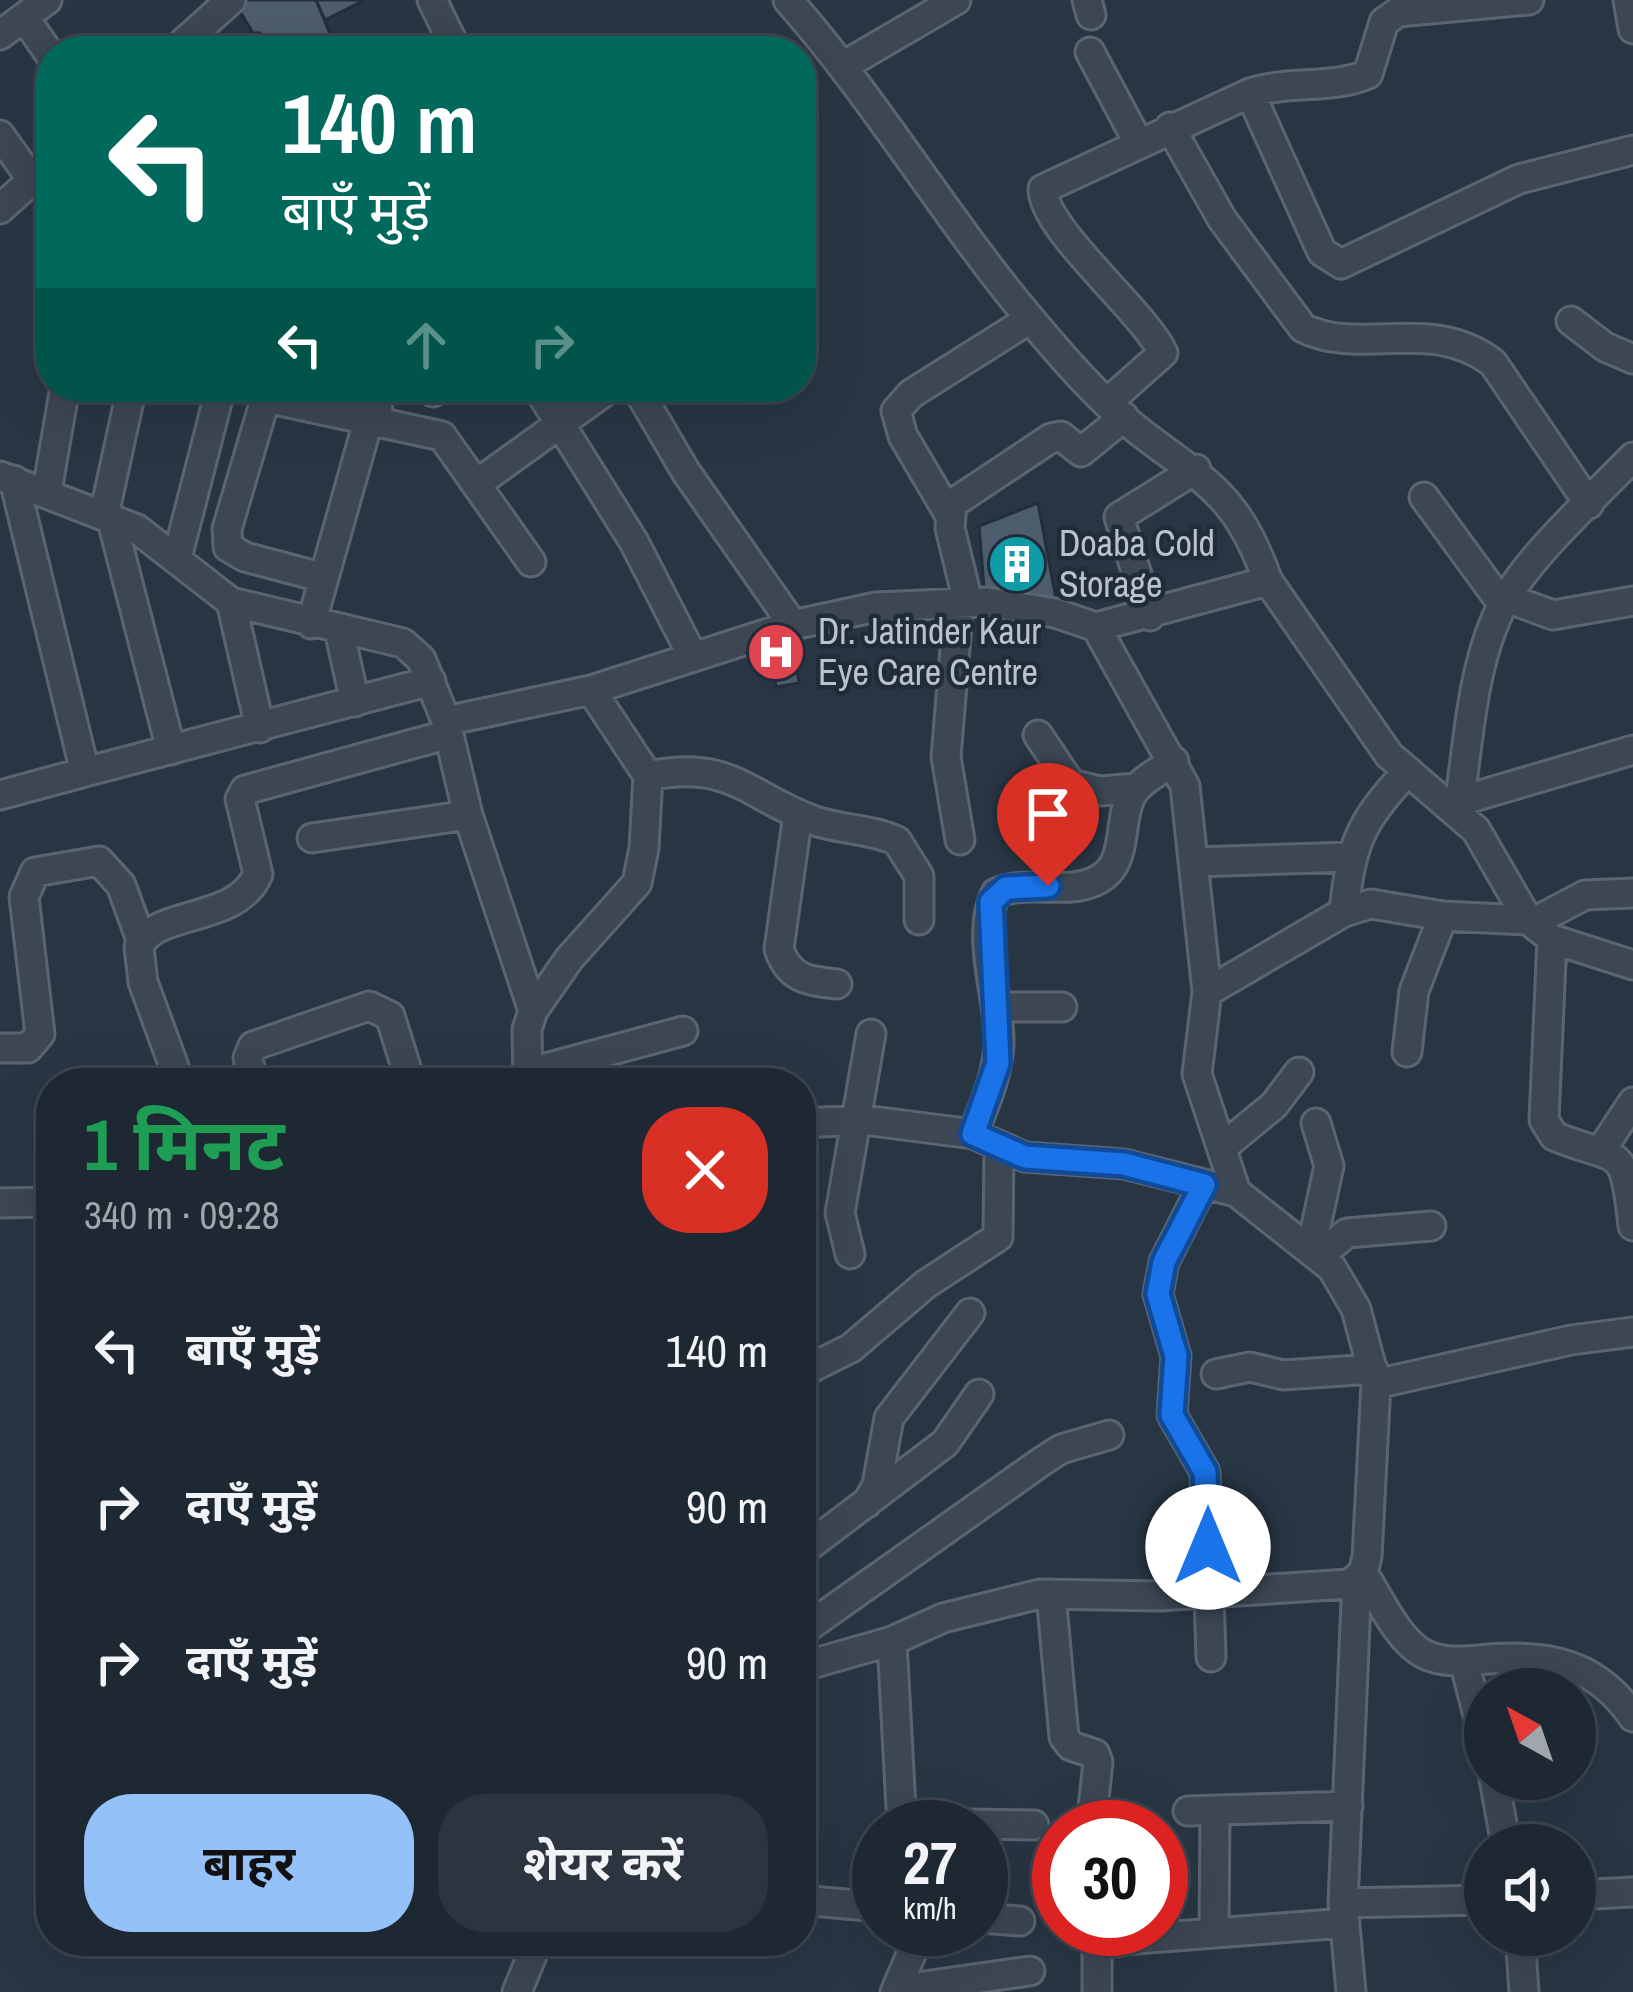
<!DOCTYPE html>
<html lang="hi">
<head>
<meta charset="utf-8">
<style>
  body { margin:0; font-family:"Archivo Narrow","Noto Sans Devanagari",sans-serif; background:#2b343f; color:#f1f3f6; height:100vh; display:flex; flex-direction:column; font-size:45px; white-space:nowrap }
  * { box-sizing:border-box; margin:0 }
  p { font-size:39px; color:#a1a6ac }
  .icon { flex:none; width:66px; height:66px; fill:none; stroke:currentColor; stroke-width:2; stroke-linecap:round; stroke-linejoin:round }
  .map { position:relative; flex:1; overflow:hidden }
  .side { position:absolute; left:36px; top:1068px; width:780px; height:888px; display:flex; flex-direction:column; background:#1e2833; border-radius:48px; box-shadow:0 12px 48px #0002,0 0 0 3px #3c444e }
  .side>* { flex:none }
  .banner { position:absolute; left:36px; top:36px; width:780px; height:366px; border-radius:48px; box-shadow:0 12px 48px #0002,0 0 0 3px #3c444e; background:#00695c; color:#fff; overflow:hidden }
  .needle { width:78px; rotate:320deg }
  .tools { position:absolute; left:1464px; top:1668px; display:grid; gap:24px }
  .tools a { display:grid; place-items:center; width:132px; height:132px; border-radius:50%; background:#1e2833; box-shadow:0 12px 48px #0002,0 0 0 3px #3c444e; font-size:60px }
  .speed { position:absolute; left:852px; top:1800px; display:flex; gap:24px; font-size:60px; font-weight:700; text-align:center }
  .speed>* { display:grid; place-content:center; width:156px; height:156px; border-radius:50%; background:#1e2833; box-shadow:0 12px 48px #0002,0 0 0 3px #3c444e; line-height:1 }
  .speed small { font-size:30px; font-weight:400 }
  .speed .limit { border:18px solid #d22; background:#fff; color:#111 }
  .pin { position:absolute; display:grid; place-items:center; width:102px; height:102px; color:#fff; margin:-123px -51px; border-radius:50% 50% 50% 0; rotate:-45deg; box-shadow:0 0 12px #0007 }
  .pin .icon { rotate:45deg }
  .me { position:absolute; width:132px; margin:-66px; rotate:0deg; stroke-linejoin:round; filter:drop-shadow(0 0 9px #0008) }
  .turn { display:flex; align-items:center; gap:42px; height:252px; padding:0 48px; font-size:54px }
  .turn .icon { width:156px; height:156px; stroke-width:2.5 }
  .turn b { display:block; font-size:84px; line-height:102px }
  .lanes { display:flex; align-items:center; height:114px; padding:0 48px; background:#0003; justify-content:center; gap:60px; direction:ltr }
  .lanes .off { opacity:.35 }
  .round { display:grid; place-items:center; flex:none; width:126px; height:126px; border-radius:48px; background:#2b343f }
  .headline { display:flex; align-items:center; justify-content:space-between; height:204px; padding:0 48px }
  h1 { font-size:72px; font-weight:700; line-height:90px; color:#1e9e55 }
  .action { display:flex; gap:24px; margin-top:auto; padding:24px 48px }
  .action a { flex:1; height:138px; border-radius:48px; background:#94c1f8; color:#111; font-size:48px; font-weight:700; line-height:138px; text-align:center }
  .action a+a { background:#2b343f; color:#f1f3f6 }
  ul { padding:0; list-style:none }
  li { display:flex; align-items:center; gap:36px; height:156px; padding:0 48px }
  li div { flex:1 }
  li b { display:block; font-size:45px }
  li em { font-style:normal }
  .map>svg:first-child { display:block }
  .building { fill:#4e5d6d; stroke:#232e3b; stroke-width:3 }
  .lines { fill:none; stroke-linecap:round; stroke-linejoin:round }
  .minor-casing { stroke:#5b6571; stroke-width:33 }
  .minor { stroke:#3c4753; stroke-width:27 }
  .route-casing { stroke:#114b97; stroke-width:30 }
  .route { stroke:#1a73e8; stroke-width:21 }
  .labels { text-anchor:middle; stroke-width:9; stroke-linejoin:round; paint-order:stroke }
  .poi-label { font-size:36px; fill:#bac2cd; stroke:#212c39; text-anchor:start }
</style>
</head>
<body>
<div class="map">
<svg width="1633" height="1992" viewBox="0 0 1633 1992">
  <rect width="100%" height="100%" fill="#283644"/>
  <path class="building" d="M242,0h74l21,51h-88l15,-5 -4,-13h-7l-17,-28z
    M316,0h49l-40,20z
    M1038,503l18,96 -72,-12 -5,-61z
    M791,633l8,50 -23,4 -8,-50z"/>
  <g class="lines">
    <defs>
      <path id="minor" d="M432,0l25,51
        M788,0c89,101 157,218 244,321 32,38 68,80 108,111 68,52 97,62 128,149
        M1087,0l4,15
        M1628,0l5,29
        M24,17l27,39
        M0,35l47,-35
        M174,51l57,-51
        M1090,52l48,90
        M845,65l111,-65
        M1250,93l72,159 19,12 178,-85 114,-29
        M1170,127l52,92 81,109c58,29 128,-13 190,35l96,141
        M0,135l32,45
        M0,209l51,-46
        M1571,321l34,26 28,12
        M377,387l1,32
        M537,387l97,155 59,115
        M636,387l50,85 107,153
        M433,392l8,-5
        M1108,402l55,-49c-20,-43 -120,-123 -120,-164l207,-96c39,-13 81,-3 118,-19l16,-52 14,-10 131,-12
        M0,476l137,53 94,73 172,41 18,16 25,62 145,-31 202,-65 83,-18 111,-5 68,11 41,14 172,-46 121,174 87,75 52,90 24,19 81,26
        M14,480l71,292 346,-91
        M478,483l133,-96
        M47,491l18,-104
        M1424,497l79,108
        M949,514l-46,-78 -7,-25 15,-17 119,-75
        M104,515l28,-128
        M111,517l60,233
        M177,558l44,-171
        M324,578l-79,-21 -17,-10 -1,-18 36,-122 8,-8 171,37 89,126
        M1507,598l46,17 80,-14
        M959,601l-13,156 14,83
        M231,602l29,126
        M968,602l-18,-74 2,-24 99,-66 10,-2 20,16 43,-35
        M1150,616l-31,-99 77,-48
        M311,624l58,-206
        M1096,627l89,159 22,206 -10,82 39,118
        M339,630l16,72
        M446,722l22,93 65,196
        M1038,735l33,49 29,7 37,-3
        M648,776c83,-17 99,20 167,45 27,9 57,8 82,20l22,35v44
        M0,795l85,-23
        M1460,801l173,-51
        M1458,812c10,-64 13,-141 41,-200 24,-52 93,-112 134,-155
        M798,814l-19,135c10,30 29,32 58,35
        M312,838l156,-23
        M1194,862l157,-5
        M1344,912c7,-68 16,-91 64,-141
        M1532,923l53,-28 48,-2
        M1552,939l-8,181 10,16c67,28 70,4 79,90
        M1207,992l137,-80 27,-8 72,12 85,4
        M998,1007h64
        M0,1048h28l12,-14 -16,-137 11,-25 64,-11 22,24 20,55
        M1407,1052l7,-61 29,-75
        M527,1073l156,-42
        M180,1083l-37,-101 -4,-35c15,-38 98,-23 119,-73l-18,-75 5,-9 204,-56
        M253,1083l-5,-25 5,-12 116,-40 21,10 21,67
        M528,1083l-1,-54 6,-18 36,-52 68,-76 7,-35 4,-72 -57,-86
        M801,1123l63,-3 109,14 52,23 99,7 112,28 96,76 24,41 20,75
        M973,1134c11,-29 25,-59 26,-91 1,-46 -24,-108 -3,-150 33,-15 80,6 109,-18 22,-18 14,-56 26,-79 8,-15 29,-25 43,-35
        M1223,1147l51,-42 25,-33
        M1602,1149l31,-47
        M1203,1185l-39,77 -6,32 18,62 -4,59 33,57 6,185
        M0,1203l51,-1
        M1311,1249l18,-83 -13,-43
        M850,1254l-10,-41 31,-179
        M1319,1256l28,-23 84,-7
        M801,1373l50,-25 75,-64 72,-47 1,-87
        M1216,1374l34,-7 33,8 90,-6
        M867,1503l10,-18 12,-67 81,-105
        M801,1552l144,-109 34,-49
        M1363,1573c16,24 35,68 61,81 20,10 43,7 64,5 61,-5 109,5 145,58
        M1051,1594l13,143 7,9 24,8 3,8 -7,65
        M801,1632l240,-170 20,-13 48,-14
        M892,1641l10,186
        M1464,1661l21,82
        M801,1667l91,-26 51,-23 97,-24 119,2 190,-12 14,-11 4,-16 9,-173 195,-44 62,-8
        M1494,1779l12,66
        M1188,1811l160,-5
        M902,1823l132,2
        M1575,1895l58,-3
        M801,1900l78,7
        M1343,1903l142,-3
        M981,1918l39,3
        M1097,1929v63
        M1214,1933l1,-122
        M1520,1935l4,57
        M1097,1942l248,-19
        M896,1990l134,-19
        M517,1992l21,-51
        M895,1992l27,-63
        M1351,1992l-8,-89 14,-324"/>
    </defs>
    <use href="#minor" class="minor-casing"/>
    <use href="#minor" class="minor"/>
  </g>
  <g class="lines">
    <defs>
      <path id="route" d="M1048,886l-42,2 -15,14 7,161 -25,71 52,23 99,7 80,21 -40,77 -6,32 18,62 -4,59 33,57 3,75"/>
    </defs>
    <use href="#route" class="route-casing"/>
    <use href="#route" class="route"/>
  </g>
  <defs>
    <symbol id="building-disc" viewBox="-11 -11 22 22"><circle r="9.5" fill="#0f9aa8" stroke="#212c39"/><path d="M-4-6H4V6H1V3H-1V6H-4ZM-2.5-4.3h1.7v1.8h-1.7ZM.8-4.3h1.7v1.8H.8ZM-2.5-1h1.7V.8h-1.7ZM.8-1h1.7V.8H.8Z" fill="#fff"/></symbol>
    <symbol id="hospital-disc" viewBox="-11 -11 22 22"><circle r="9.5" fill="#e0444e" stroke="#212c39"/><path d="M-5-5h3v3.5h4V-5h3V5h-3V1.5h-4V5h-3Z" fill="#fff"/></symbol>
  </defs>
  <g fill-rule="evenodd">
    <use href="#building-disc" x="984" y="531" width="66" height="66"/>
    <use href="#hospital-disc" x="743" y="619" width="66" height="66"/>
  </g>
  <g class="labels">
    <g class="poi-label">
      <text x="1059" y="556">Doaba Cold<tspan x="1059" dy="41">Storage</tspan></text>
      <text x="818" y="644">Dr. Jatinder Kaur<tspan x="818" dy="41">Eye Care Centre</tspan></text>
    </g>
  </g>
</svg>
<div class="tools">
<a><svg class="needle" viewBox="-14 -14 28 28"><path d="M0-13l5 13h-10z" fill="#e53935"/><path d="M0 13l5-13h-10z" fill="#a1a6ac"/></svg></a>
<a><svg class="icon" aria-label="sound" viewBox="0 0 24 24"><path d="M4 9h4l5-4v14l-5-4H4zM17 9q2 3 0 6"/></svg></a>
</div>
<div class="speed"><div>27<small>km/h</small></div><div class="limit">30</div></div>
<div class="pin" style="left:1048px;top:886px;background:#d93025"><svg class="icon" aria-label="arrive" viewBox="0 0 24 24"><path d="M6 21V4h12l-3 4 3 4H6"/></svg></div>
<svg class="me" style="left:1208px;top:1547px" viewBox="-20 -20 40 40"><circle r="19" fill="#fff"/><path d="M0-13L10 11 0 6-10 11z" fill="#1a73e8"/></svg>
<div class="banner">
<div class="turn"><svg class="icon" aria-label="left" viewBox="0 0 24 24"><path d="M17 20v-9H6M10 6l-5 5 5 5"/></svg><div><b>140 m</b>बाएँ मुड़ें</div></div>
<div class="lanes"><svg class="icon" aria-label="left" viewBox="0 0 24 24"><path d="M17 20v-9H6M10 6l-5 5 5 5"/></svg><svg class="icon off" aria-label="ahead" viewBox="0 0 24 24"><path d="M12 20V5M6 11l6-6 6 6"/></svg><svg class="icon off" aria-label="right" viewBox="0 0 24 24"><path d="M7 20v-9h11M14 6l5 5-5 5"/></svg></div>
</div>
<section class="side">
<div class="headline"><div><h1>1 मिनट</h1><p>340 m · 09:28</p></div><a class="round" style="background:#d93025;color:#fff"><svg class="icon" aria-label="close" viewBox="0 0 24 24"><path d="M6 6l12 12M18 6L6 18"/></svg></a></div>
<ul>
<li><svg class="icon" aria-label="left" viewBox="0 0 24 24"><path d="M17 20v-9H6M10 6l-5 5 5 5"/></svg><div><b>बाएँ मुड़ें</b></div><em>140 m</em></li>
<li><svg class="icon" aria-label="right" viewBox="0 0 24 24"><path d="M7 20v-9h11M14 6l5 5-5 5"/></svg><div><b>दाएँ मुड़ें</b></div><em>90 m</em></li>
<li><svg class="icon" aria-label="right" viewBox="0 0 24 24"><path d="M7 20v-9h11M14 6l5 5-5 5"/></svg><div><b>दाएँ मुड़ें</b></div><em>90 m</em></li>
</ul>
<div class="action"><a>बाहर</a><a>शेयर करें</a></div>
</section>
</div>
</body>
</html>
